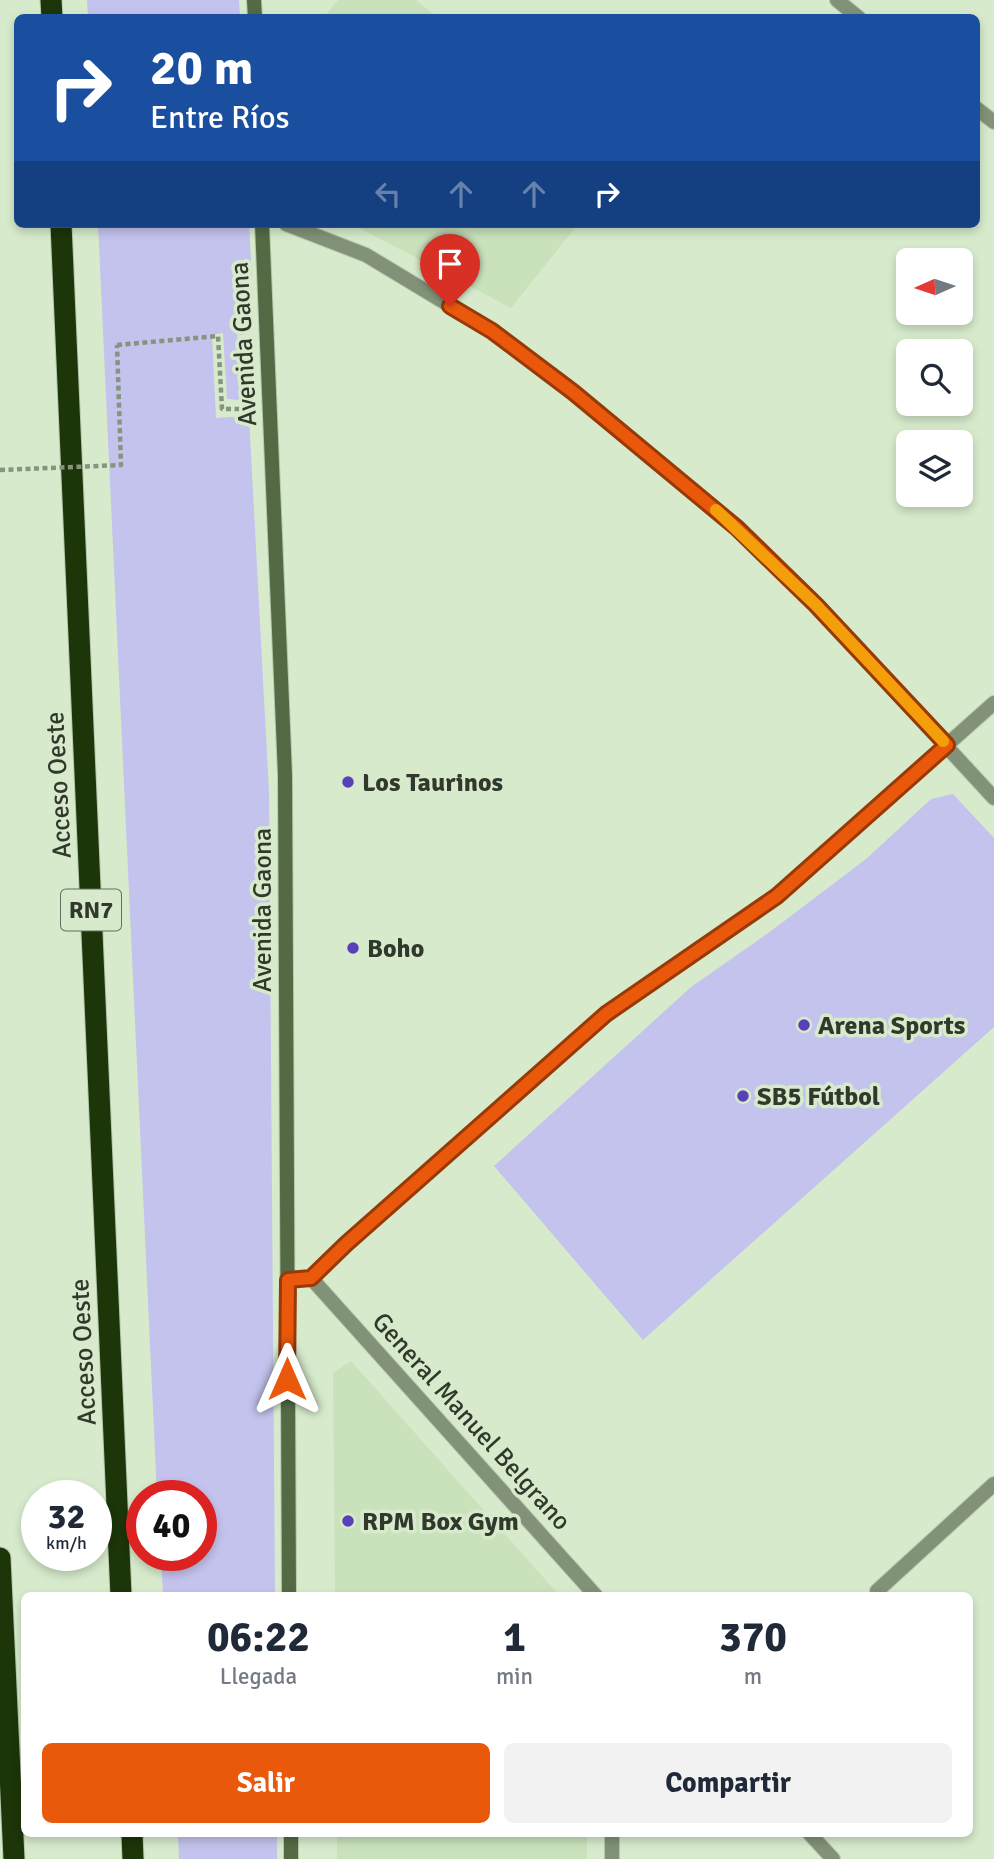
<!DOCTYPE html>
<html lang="es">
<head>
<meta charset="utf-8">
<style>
  body { margin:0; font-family:Signika,sans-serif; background:#f2f2f3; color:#1f2937; height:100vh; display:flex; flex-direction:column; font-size:26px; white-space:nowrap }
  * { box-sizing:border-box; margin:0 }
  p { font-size:23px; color:#747a83 }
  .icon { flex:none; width:38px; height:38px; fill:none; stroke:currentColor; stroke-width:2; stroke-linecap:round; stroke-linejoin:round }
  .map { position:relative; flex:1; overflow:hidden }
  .side { position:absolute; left:21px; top:1592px; width:952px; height:245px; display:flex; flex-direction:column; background:#fff; border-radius:10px; box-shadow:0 4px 10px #0003 }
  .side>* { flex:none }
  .guide { position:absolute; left:14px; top:14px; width:966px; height:214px; border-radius:10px; box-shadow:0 4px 10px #0003; background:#1a4fa0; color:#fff; overflow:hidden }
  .needle { width:46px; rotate:267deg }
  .buttons { position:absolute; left:896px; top:248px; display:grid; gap:14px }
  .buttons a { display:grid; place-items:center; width:77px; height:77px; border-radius:10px; background:#fff; box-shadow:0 4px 10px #0003; font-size:35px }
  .speed { position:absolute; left:21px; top:1480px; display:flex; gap:14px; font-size:35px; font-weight:700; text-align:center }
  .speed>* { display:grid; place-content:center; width:91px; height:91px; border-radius:50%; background:#fff; box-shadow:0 4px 10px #0003; line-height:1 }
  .speed small { font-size:18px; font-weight:400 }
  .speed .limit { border:10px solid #d22; background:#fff; color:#111 }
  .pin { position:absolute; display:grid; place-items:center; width:60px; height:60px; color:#fff; margin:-72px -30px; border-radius:50% 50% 50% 0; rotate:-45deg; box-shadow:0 0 7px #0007 }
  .pin .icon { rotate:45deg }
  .me { position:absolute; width:77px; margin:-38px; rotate:0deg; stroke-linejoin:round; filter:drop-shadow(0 0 5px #0008) }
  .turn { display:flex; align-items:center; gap:24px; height:147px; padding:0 21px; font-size:32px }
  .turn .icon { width:91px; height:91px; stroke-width:2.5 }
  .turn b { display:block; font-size:49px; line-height:60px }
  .lanes { display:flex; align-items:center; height:66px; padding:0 21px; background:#0003; justify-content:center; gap:35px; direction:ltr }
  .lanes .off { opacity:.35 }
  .eta { display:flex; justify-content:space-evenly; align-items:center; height:119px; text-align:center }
  .eta b { font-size:42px; font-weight:700; line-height:49px }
  .button { display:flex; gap:14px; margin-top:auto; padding:14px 21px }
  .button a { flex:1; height:80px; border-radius:10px; background:#ea580c; color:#fff; font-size:28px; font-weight:700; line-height:80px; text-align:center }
  .button a+a { background:#f2f2f3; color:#1f2937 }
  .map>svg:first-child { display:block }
  .built { fill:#c9e2bc }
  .green { fill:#c4c3ed }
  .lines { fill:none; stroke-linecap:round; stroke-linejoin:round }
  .street-casing { stroke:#b6c7ac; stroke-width:16 }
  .secondary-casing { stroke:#b6c7ac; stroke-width:16 }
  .highway-casing { stroke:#b6c7ac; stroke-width:23 }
  .path { stroke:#86947e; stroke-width:4.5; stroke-dasharray:5 3.5; stroke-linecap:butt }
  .street { stroke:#819278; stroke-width:14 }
  .secondary { stroke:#536a45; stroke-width:14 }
  .highway { stroke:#1c3509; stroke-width:21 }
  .path-bridge { stroke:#86947e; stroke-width:4.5; stroke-dasharray:5 3.5; stroke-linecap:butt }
  .route-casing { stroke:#983908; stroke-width:18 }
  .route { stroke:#ea580c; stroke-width:12 }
  .slow { stroke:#f59e0b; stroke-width:12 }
  .poi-dot { fill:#5840b8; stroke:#d7ebcc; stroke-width:2.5 }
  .labels { text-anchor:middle; stroke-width:7; stroke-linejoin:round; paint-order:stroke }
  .shield { fill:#d7ebcc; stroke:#636e5d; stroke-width:2 }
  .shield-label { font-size:24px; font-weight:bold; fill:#31392d }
  .street-label { font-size:26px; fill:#31392d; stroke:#d7ebcc }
  .poi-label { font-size:26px; font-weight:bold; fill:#31392d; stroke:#d7ebcc; text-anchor:start }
</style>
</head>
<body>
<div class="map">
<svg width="994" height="1859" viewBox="0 0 994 1859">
  <rect width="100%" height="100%" fill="#d7ebcc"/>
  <path class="built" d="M338,0h78l21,17h-113z
    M352,224h226l-67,84z
    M351,1361l209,235h-225l-2,-223z
    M337,1834h250v25h-250z"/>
  <path class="green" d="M87,0h152l1,17h-152z
    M98,224h151l3,55 -17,1 5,120 -13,-1 -4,-66 -11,2 4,83 33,-2 20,376 6,804h-112l-2,-40h40v-60h-44z
    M953,794l41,44v189l-351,313 -149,-174 197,-179 80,-56 95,-72 65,-60z
    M178,1834h99v25h-98z"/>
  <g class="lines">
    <defs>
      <path id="street" d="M837,0l22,18
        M976,108l18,14
        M286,224l80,31 126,76 81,61 164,136 79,77 178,193
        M311,1278l285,318
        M288,1280l23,-2 35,-34 260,-230 171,-118 217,-193
        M877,1591l117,-107
        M810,1834l23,25
        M612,1859v-25"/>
      <path id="secondary" d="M254,0l1,18
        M262,224l23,551 4,821
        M291,1834v25"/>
      <path id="highway" d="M51,0l1,18
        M61,224l60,1372
        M0,1558l14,301
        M132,1834l1,25"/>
    </defs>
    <use href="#street" class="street-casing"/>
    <use href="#secondary" class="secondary-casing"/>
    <use href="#highway" class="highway-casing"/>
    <path class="path" d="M117,345l101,-9 4,73h23l-5,-118 4,-1"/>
    <use href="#street" class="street"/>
    <use href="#secondary" class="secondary"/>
    <use href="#highway" class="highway"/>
    <path class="path-bridge" d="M0,470l121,-5 -4,-120"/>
  </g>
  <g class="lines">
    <defs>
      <path id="route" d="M287,1379l1,-99 23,-2 35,-34 260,-230 171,-118 170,-151 -131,-140 -79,-77 -164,-136 -81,-61 -42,-25"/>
    </defs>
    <use href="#route" class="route-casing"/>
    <use href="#route" class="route"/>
    <path class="slow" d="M716,510l100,95 127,136"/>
  </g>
  <g class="poi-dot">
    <circle cx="348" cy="782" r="7"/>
    <circle cx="353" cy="948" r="7"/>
    <circle cx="804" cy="1025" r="7"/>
    <circle cx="743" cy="1096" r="7"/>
    <circle cx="348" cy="1521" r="7"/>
  </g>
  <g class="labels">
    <rect class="shield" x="61" y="889.5" width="60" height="41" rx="5"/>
    <g class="shield-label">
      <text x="91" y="918">RN7</text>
    </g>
    <g class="street-label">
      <text transform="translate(243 344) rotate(-93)" y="9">Avenida Gaona</text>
      <text transform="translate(58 785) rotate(-93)" y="9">Acceso Oeste</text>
      <text transform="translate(262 910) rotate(-90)" y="9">Avenida Gaona</text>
      <text transform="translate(83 1352) rotate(-93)" y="9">Acceso Oeste</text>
      <text transform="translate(472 1421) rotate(48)" y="9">General Manuel Belgrano</text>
    </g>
    <g class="poi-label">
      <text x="362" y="791">Los Taurinos</text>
      <text x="367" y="957">Boho</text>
      <text x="818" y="1034">Arena Sports</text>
      <text x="757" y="1105">SB5 Fútbol</text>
      <text x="362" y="1530">RPM Box Gym</text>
    </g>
  </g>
</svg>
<div class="buttons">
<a><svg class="needle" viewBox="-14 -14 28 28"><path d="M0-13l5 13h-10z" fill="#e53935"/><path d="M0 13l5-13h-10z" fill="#747a83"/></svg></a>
<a><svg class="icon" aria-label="search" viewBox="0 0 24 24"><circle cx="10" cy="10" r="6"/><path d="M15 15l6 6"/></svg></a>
<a><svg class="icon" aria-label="layers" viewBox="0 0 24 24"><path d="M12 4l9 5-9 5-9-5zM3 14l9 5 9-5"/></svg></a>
</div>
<div class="speed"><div>32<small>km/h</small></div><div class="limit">40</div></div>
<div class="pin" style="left:450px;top:306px;background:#d93025"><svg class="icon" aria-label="arrive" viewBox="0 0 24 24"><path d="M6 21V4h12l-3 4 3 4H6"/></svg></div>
<svg class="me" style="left:287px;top:1379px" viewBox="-20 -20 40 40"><path d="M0-17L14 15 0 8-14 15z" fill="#ea580c" stroke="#fff" stroke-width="4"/></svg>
<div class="guide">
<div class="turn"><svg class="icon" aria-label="right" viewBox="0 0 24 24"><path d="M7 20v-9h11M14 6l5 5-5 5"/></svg><div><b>20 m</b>Entre Ríos</div></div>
<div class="lanes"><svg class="icon off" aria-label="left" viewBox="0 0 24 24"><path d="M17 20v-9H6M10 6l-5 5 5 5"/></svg><svg class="icon off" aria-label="ahead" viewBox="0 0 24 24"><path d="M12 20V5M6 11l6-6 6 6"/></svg><svg class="icon off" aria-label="ahead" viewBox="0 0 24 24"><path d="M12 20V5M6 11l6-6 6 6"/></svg><svg class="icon" aria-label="right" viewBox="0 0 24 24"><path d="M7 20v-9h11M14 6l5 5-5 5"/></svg></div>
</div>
<section class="side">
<div class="eta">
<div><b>06:22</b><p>Llegada</p></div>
<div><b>1</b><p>min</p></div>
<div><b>370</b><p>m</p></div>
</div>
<div class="button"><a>Salir</a><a>Compartir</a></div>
</section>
</div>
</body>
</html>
